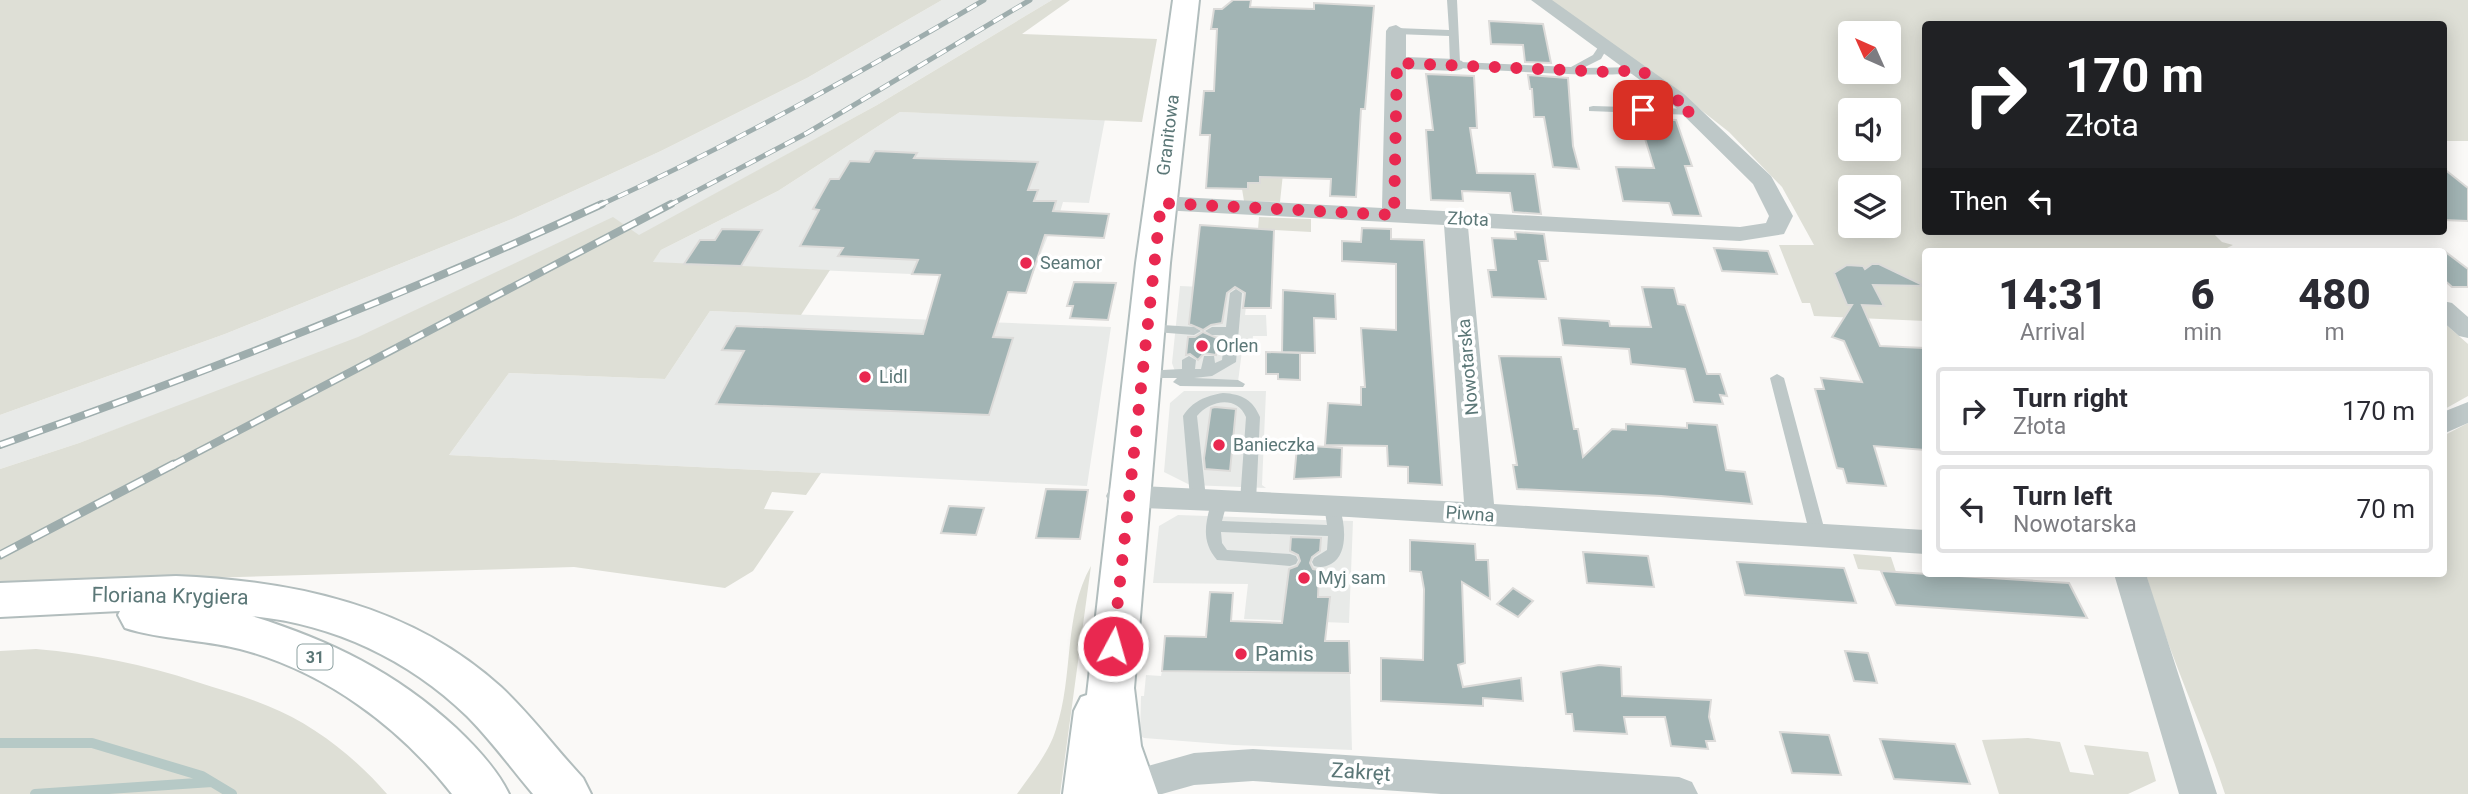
<!DOCTYPE html>
<html lang="en">
<head>
<meta charset="utf-8">
<style>
  body { margin:0; font-family:Roboto,sans-serif; background:#f2f2f3; color:#2b2b33; height:100vh; display:flex; flex-direction:column; font-size:26px; white-space:nowrap }
  * { box-sizing:border-box; margin:0 }
  p { font-size:23px; color:#7c7c81 }
  .icon { flex:none; width:38px; height:38px; fill:none; stroke:currentColor; stroke-width:2; stroke-linecap:round; stroke-linejoin:round }
  .map { position:relative; flex:1; overflow:hidden }
  .side { position:absolute; left:1922px; top:248px; width:525px; height:329px; display:flex; flex-direction:column; background:#fff; border-radius:7px; box-shadow:0 4px 18px #0003 }
  .side>* { flex:none }
  .top-card { position:absolute; left:1922px; top:21px; width:525px; height:214px; border-radius:7px; box-shadow:0 4px 18px #0003; background:#202124; color:#fff; overflow:hidden }
  .needle { width:46px; rotate:315deg }
  .buttons { position:absolute; left:1838px; top:21px; display:grid; gap:14px }
  .buttons a { display:grid; place-items:center; width:63px; height:63px; border-radius:7px; background:#fff; box-shadow:0 4px 18px #0003; font-size:35px }
  .pin { position:absolute; display:grid; place-items:center; width:60px; height:60px; color:#fff; margin:-30px; border-radius:14px; box-shadow:0 4px 10px #0006 }
  .me { position:absolute; width:77px; margin:-38px; rotate:6deg; stroke-linejoin:round; filter:drop-shadow(0 0 5px #0008) }
  .turn { display:flex; align-items:center; gap:24px; height:147px; padding:0 28px; font-size:32px }
  .turn .icon { width:91px; height:91px; stroke-width:2.5 }
  .turn b { display:block; font-size:49px; line-height:60px }
  .then { display:flex; align-items:center; height:66px; padding:0 28px; background:#0003; gap:14px; font-size:26px }
  .eta { display:flex; justify-content:space-evenly; align-items:center; height:119px; text-align:center }
  .eta b { font-size:42px; font-weight:800; line-height:49px }
  ul { padding:0; list-style:none }
  li { display:flex; align-items:center; gap:21px; height:88px; margin:0 14px 10px; padding:0 14px; border:4px solid #e1e1e2; border-radius:7px }
  li div { flex:1 }
  li b { display:block; font-size:26px }
  li em { font-style:normal }
  .map>svg:first-child { display:block }
  .built { fill:#e8eae8 }
  .green { fill:#dedfd6; fill-rule:evenodd }
  .lines { fill:none; stroke-linecap:round; stroke-linejoin:round }
  .stream { stroke:#b6c9c6; stroke-width:10 }
  .building { fill:#a2b4b4; stroke:#dcdbd9; stroke-width:2 }
  .secondary-casing { stroke:#b1bdbd; stroke-width:4 }
  .primary-casing { stroke:#b2bdbd; stroke-width:4 }
  .lane { fill:#bec8c8; fill-rule:evenodd }
  .street { fill:#bec8c8; fill-rule:evenodd }
  .secondary { fill:#fff; fill-rule:evenodd }
  .primary { fill:#fff; fill-rule:evenodd }
  .rail-far2-casing { stroke:#9eadad; stroke-width:5 }
  .rail-far1-casing { stroke:#9eadad; stroke-width:8 }
  .rail-casing { stroke:#9eadad; stroke-width:9 }
  .rail-far2 { stroke:#fff; stroke-width:3.5; stroke-dasharray:11; stroke-linecap:butt }
  .rail-far1 { stroke:#fff; stroke-width:5; stroke-dasharray:15; stroke-linecap:butt }
  .rail { stroke:#fff; stroke-width:6; stroke-dasharray:18; stroke-linecap:butt }
  .route { stroke:#e92850; stroke-width:12; stroke-dasharray:0 21.6 }
  .poi-dot { fill:#e92850; stroke:#fff; stroke-width:2.5 }
  .labels { text-anchor:middle; stroke-width:7; stroke-linejoin:round; paint-order:stroke }
  .shield { fill:#fff; stroke:#8ca0a0; stroke-width:2 }
  .shield-label { font-size:16px; font-weight:bold; fill:#5b7777 }
  .street-label { font-size:18px; fill:#5b7777; stroke:#fff }
  .poi-label { font-size:18px; fill:#5b7777; stroke:#fff; text-anchor:start }
  .near-street-label { font-size:21px; fill:#5b7777; stroke:#fff }
  .near-poi-label { font-size:21px; fill:#5b7777; stroke:#fff; text-anchor:start }
</style>
</head>
<body>
<div class="map">
<svg width="2468" height="794" viewBox="0 0 2468 794">
  <rect width="100%" height="100%" fill="#faf9f7"/>
  <path class="built" d="M942,0h110l-175,105 -238,131 -560,207 -79,26v-54l225,-81 287,-115 149,-68 146,-73z
    M900,112l205,7 -16,84 -26,-1 -5,17 -4,1 -23,59 -379,-16 9,-13 117,-59z
    M1180,286l68,3 -3,26h21l1,21h-14l-1,7h-9l-5,39 -60,-2 -6,-17z
    M710,311l401,16 -24,159 -638,-31 60,-82 156,6z
    M1184,391h82l-4,94 4,3 -76,-3 -26,-13 6,-69z
    M1178,515l175,6 -4,102 -105,-4 4,-35 -95,-1 6,-57z
    M1208,638l141,3 3,109 -118,-5 -90,-7 -4,-2 1,-40h3l2,-21 15,1 1,-5z"/>
  <path class="green" d="M0,0h942l-135,78 -146,73 -149,68 -287,115 -225,81z
    M1052,0h18l-48,34 135,5 -15,83 -242,-10 -122,79 -117,59 -8,12 177,8 -29,45 -91,-4 -45,68 -156,-6 -60,82 372,18 -15,22 -34,-3 -8,17 30,2 -41,60 -28,17 -151,-21 -574,17v-115l79,-26 279,-106 255,-120 26,18 238,-130z
    M1549,0h919v141h-25v-117h-518v207h286l11,11 11,3 -14,7h-294v69l-111,-5 -4,-13h-8l-23,-58h35l-32,-58 -53,-55 -56,-44zM1850,33h38v39h-38zM1850,110h38v39h-38zM1850,187h38v39h-38z
    M1286,145l-6,57 -36,-1 -2,-12h6v-9z
    M1259,217l52,2v13l-53,-3z
    M2443,322l25,22v52l-25,14z
    M2468,423v371h-243c-24,-74 -59,-145 -79,-220h297v-138z
    M1853,554l38,3 5,15 -38,-3z
    M1091,566l-31,228h-43c14,-20 32,-41 39,-65 18,-53 7,-114 35,-163z
    M36,649c56,5 107,15 161,33 24,8 48,14 71,24 45,18 87,51 119,88h-387v-143z
    M2028,738l32,4 10,30 24,3 -10,-30 64,7 8,29 -28,13h-129l-17,-54z"/>
  <g class="lines">
    <path class="stream" d="M0,743h92l110,33 30,18
      M35,794l177,-12"/>
  </g>
  <path class="building" d="M1233,0h18l-1,7 64,2v-6l60,3 -9,103h-4l-5,88 -26,-1 1,-17 -71,-2v6h-12v6l-42,-1 4,-53h-10l4,-44h10l3,-62h-6l3,-20h8z
    M1489,21l54,3 8,39 -26,-1 -2,-17 -32,-1z
    M1426,74l48,2 3,52h-7l7,45 58,1 6,40 -28,-2 -3,-19 -48,-2 1,10 -32,-1 -5,-70h7z
    M1528,75l40,3 5,68 6,23 -26,-2 -9,-50h-10l-2,-28h-2z
    M1639,119l37,1 16,46h-7l16,50 -28,-1 -4,-12 -46,-2 -7,-34 38,1z
    M875,151l42,2 -3,5 124,4 -10,28h10l-4,11h22l-3,10 56,3 -5,24 -59,-3 -19,58 -18,-1 -15,45 20,1 -24,77 -273,-11 28,-53 -22,-1 14,-24 187,8 17,-59 -28,-1 6,-14 -80,-4 5,-8 -43,-2 19,-36 -6,-1 17,-30h9l11,-18 19,1z
    M2443,168l25,20v33l-25,-1z
    M1200,225l74,5 -3,78h-28l2,-15 -10,-6 -8,6 -5,30 -11,2 -8,5 -14,-6z
    M1362,228l29,1v10l33,1 18,245 -34,-2v-16l-20,-1 -1,-20 -62,-1 3,-42 33,2v-18h4l-4,-59 35,2v-66l-54,-3v-20l19,1z
    M722,229l40,1 -21,36 -57,-2 16,-24h15z
    M1515,232l29,2 4,27h-9l7,38 -54,-2 -4,-27h8l-4,-32 24,1z
    M1714,248l54,3 9,23 -55,-3z
    M2443,250l25,19v18h-16l-9,-8z
    M1872,264h7l46,22 -52,-1 11,21 -22,-1 18,41 45,2v102l-51,-4 12,40 -39,-3 -4,-14 -6,-1 -22,-79h9l-3,-11 41,4 -18,-41 -12,-4 20,-32h-5l-13,-32 13,-8 16,1 2,3z
    M1074,282l42,1 -8,37 -38,-2 3,-12h-6z
    M1642,287l32,1 4,16 7,1 22,69h13l7,22 -7,-1 3,9 -29,-2 -9,-33 -54,-5 -2,-15 -66,-4 -4,-27 50,3 1,5 41,1z
    M1283,290l52,4 1,25 -22,-1 1,35 -33,-1z
    M1203,332l14,6 -1,17 -12,-2 -6,7 -8,-6 -4,1 2,-18h7z
    M1266,352l34,1v27l-22,-1v-5h-12z
    M1499,356l62,1 13,72h4l5,28 29,-28 14,1v-6l61,4v-5l30,2 9,45 19,2 7,32 -91,-8 -144,-7 -4,-24h4z
    M1215,407l21,2 -6,62 -25,-2 -1,-11 7,-50z
    M1311,446l31,2 -1,29 -47,2 3,-32z
    M1046,489l42,1 -8,49 -44,-1z
    M949,506l35,2 -8,27 -35,-2z
    M1291,537l30,1 -1,13 -8,6 -2,6 3,6 6,1 -1,27h12l-5,44h24l1,32 -188,-2 3,-35 41,1 4,-45 23,1 -2,28 51,2 7,-54 8,-3 3,-5 -2,-6 -8,-4z
    M1410,540l65,4 1,16h12l2,39 -28,-17 3,81 -7,2 5,22 58,-9 2,23 -40,-3v8l-102,-5v-43l42,2 1,-71 -3,-17 -11,-1z
    M1583,552l65,4 6,31 -67,-4z
    M1737,562l107,6 12,35 -111,-8z
    M1881,571l188,12 18,35 -191,-13z
    M1513,588l20,13 -15,16 -21,-13z
    M1845,651l23,2 9,30 -23,-2z
    M1599,665l22,2 1,29 89,4 -2,17 6,24h-9l2,8 -37,-3 -6,-29h-41l3,17 -53,-3 -2,-17h-6l-5,-42z
    M1780,732l49,3 12,40 -49,-2z
    M1880,739l75,5 15,40 -76,-5z"/>
  <g class="lines">
    <defs>
      <path id="secondary" d="M1173,0h26l-29,263 -36,425 7,58 17,48h-95l11,-83 7,-14 6,-2 49,-432z"/>
      <path id="primary" d="M176,576c118,5 235,29 325,111 30,28 54,61 82,91l8,16h-58c-22,-26 -42,-54 -66,-78 -59,-57 -134,-92 -215,-100 77,24 144,56 204,112 20,19 41,41 53,66h-57c-53,-68 -128,-123 -212,-145 -38,-10 -78,-9 -115,-21l-7,-13 2,-4 -120,6v-34z"/>
    </defs>
    <use href="#secondary" class="secondary-casing"/>
    <use href="#primary" class="primary-casing"/>
    <path class="lane" d="M1447,0h10l3,62 111,5 22,-12 8,-12 3,-1 5,3 -8,14 -18,9 58,-1 5,3c-17,11 -161,-1 -191,-2l-5,-3 -1,-29 -53,-2 -5,-3 5,-3 53,2z
      M1593,106l99,3 5,3 -5,3 -103,-4v-4z
      M1236,289l6,4 -6,69 -24,14 -18,2 44,2 7,4 -2,3 -63,-1 -7,-4 4,-4h-39l-2,-3 2,-3 5,-1 39,-2v-9l7,-4 7,4 -1,9h6l3,-13h10l1,7 7,-3 3,-25h-13l-7,-4 7,-4h14l4,-34z
      M1147,324l47,3 7,4 -7,4 -52,-4 -2,-3z
      M1777,374l7,4 42,157 -2,4h-12l-2,-4 -40,-157z
      M1223,393c19,1 30,7 37,24l-4,84 -3,4h-10l-3,-4 6,-84c-9,-22 -36,-17 -49,-1l9,82 -3,4h-10l-3,-4 -7,-82c10,-15 22,-20 40,-23z
      M1220,494l5,1 3,4 -6,22 105,4 -3,-20 3,-4h10c8,17 13,53 -6,63 -6,3 -10,4 -17,2l-2,-4 2,-4 13,-8 1,-14 -107,-4 1,11 5,7 63,4 6,2 2,4 -2,4 -6,2 -73,-6c-17,-20 -11,-38 -5,-61l3,-4z"/>
    <path class="street" d="M1531,0h21l132,94 87,82 22,40 -9,18 -44,7 -272,-14 26,277 431,26v24l-576,-37 -228,-10 -11,-3 -4,-8 4,-8 11,-3 343,17 -20,-277 -283,-15 -8,-2 -4,-5 4,-5 8,-2 221,12 4,-177 3,-4 7,-2 10,6v26l49,2 7,2 3,4 -3,4 -7,2 -49,-2v140l334,18 26,-4 3,-7 -16,-32 -83,-82z
      M2443,301l9,2 16,14v21l-9,-2 -16,-14z
      M2468,402v21l-25,11v-22z
      M2114,574h32l71,220h-38z
      M1253,749l426,28 13,5 6,12h-257l-188,-13 -59,4 -32,9h-48l-4,-7 6,-12 78,-22z"/>
    <use href="#secondary" class="secondary"/>
    <use href="#primary" class="primary"/>
    <defs>
      <path id="rail-far2" d="M598,206c133,-61 260,-132 386,-206
        M668,206l139,-73 223,-133"/>
      <path id="rail-far1" d="M0,445c204,-72 405,-150 602,-241
        M171,466l500,-262"/>
      <path id="rail" d="M0,555l174,-91"/>
    </defs>
    <use href="#rail-far2" class="rail-far2-casing"/>
    <use href="#rail-far1" class="rail-far1-casing"/>
    <use href="#rail" class="rail-casing"/>
    <use href="#rail-far2" class="rail-far2"/>
    <use href="#rail-far1" class="rail-far1"/>
    <use href="#rail" class="rail"/>
  </g>
  <g class="lines">
    <path class="route" d="M1113,646l48,-443 233,12 3,-152 214,9 30,-2 51,42 -49,-2"/>
  </g>
  <g class="poi-dot">
    <circle cx="1026" cy="263" r="7"/>
    <circle cx="1202" cy="346" r="7"/>
    <circle cx="865" cy="377" r="7"/>
    <circle cx="1219" cy="445" r="7"/>
    <circle cx="1304" cy="578" r="7"/>
    <circle cx="1241" cy="654" r="7"/>
  </g>
  <g class="labels">
    <rect class="shield" x="297.5" y="644.5" width="35" height="25" rx="5"/>
    <g class="shield-label">
      <text x="315" y="663">31</text>
    </g>
    <g class="street-label">
      <text transform="translate(1168 135) rotate(-83)" y="6">Granitowa</text>
      <text transform="translate(1468 219) rotate(3)" y="6">Złota</text>
      <text transform="translate(1468 367) rotate(-95)" y="6">Nowotarska</text>
      <text transform="translate(1470 514) rotate(4)" y="6">Piwna</text>
    </g>
    <g class="poi-label">
      <text x="1040" y="269">Seamor</text>
      <text x="1216" y="352">Orlen</text>
      <text x="879" y="383">Lidl</text>
      <text x="1233" y="451">Banieczka</text>
      <text x="1318" y="584">Myj sam</text>
    </g>
    <g class="near-street-label">
      <text transform="translate(170 596) rotate(1)" y="7">Floriana Krygiera</text>
      <text transform="translate(1361 772) rotate(4)" y="7">Zakręt</text>
    </g>
    <g class="near-poi-label">
      <text x="1255" y="661">Pamis</text>
    </g>
  </g>
</svg>
<div class="buttons">
<a><svg class="needle" viewBox="-14 -14 28 28"><path d="M0-13l5 13h-10z" fill="#e53935"/><path d="M0 13l5-13h-10z" fill="#7c7c81"/></svg></a>
<a><svg class="icon" aria-label="sound" viewBox="0 0 24 24"><path d="M4 9h4l5-4v14l-5-4H4zM17 9q2 3 0 6"/></svg></a>
<a><svg class="icon" aria-label="layers" viewBox="0 0 24 24"><path d="M12 4l9 5-9 5-9-5zM3 14l9 5 9-5"/></svg></a>
</div>
<div class="pin" style="left:1643px;top:110px;background:#d93025"><svg class="icon" aria-label="arrive" viewBox="0 0 24 24"><path d="M6 21V4h12l-3 4 3 4H6"/></svg></div>
<svg class="me" style="left:1113px;top:646px" viewBox="-20 -20 40 40"><circle r="17" fill="#e92850" stroke="#fff" stroke-width="3"/><path d="M0-11L8 9 0 5-8 9z" fill="#fff"/></svg>
<div class="top-card">
<div class="turn"><svg class="icon" aria-label="right" viewBox="0 0 24 24"><path d="M7 20v-9h11M14 6l5 5-5 5"/></svg><div><b>170 m</b>Złota</div></div>
<div class="then">Then<svg class="icon" aria-label="left" viewBox="0 0 24 24"><path d="M17 20v-9H6M10 6l-5 5 5 5"/></svg></div>
</div>
<section class="side">
<div class="eta">
<div><b>14:31</b><p>Arrival</p></div>
<div><b>6</b><p>min</p></div>
<div><b>480</b><p>m</p></div>
</div>
<ul>
<li><svg class="icon" aria-label="right" viewBox="0 0 24 24"><path d="M7 20v-9h11M14 6l5 5-5 5"/></svg><div><b>Turn right</b><p>Złota</p></div><em>170 m</em></li>
<li><svg class="icon" aria-label="left" viewBox="0 0 24 24"><path d="M17 20v-9H6M10 6l-5 5 5 5"/></svg><div><b>Turn left</b><p>Nowotarska</p></div><em>70 m</em></li>
</ul>
</section>
</div>
</body>
</html>
